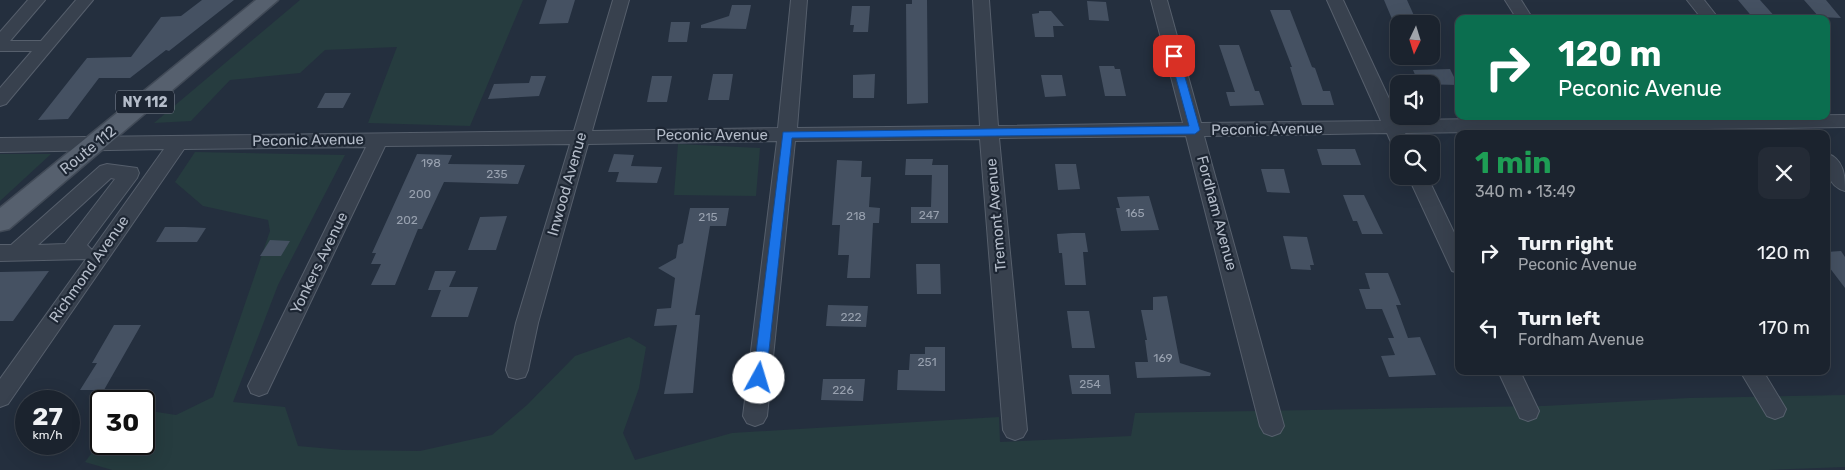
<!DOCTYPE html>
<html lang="en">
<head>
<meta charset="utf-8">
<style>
  body { margin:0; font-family:Rubik,sans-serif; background:#242b36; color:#f1f3f6; height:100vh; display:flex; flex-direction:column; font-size:19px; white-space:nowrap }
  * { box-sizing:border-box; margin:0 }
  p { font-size:16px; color:#a0a4aa }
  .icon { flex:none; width:28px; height:28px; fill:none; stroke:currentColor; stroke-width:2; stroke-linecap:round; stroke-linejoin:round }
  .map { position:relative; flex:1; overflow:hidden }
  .sheet { position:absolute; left:1455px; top:130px; width:375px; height:245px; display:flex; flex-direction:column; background:#1b232e; border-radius:10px; box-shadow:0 5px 20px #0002,0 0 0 1px #39404a }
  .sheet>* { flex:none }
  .top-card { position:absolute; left:1455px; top:15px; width:375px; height:105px; border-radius:10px; box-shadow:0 5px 20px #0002,0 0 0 1px #39404a; background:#0b6e4f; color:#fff; overflow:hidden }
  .needle { width:32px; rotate:184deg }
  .fabs { position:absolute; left:1390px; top:15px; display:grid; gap:10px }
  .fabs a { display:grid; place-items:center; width:50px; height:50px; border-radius:10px; background:#1b232e; box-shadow:0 5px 20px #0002,0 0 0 1px #39404a; font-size:25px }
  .speed { position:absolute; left:15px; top:390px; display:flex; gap:10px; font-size:25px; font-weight:700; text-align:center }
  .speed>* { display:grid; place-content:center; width:65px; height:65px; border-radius:50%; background:#1b232e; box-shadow:0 5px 20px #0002,0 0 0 1px #39404a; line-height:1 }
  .speed small { font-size:12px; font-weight:400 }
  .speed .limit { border:2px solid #111; border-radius:8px; background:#fff; color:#111 }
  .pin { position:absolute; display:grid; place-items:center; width:42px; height:42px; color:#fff; margin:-21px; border-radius:10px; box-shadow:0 2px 8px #0006 }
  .me { position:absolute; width:55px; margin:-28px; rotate:6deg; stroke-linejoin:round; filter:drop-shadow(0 0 4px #0008) }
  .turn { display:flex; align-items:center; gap:18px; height:105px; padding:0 20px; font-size:22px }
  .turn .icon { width:65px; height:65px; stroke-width:2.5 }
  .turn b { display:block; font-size:35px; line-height:42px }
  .round { display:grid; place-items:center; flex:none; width:52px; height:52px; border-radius:10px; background:#242b36 }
  .head { display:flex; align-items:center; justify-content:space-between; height:85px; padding:0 20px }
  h1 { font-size:30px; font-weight:700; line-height:38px; color:#1e9e55 }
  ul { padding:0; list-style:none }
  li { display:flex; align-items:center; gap:15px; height:75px; padding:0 20px }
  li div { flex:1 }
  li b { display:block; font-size:19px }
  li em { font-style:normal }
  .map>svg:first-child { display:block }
  .green { fill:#263c3f }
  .building { fill:#455162 }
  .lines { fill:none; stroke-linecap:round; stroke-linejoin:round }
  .minor-casing { stroke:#565f6c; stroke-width:2 }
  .major-casing { stroke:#414a57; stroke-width:3 }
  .minor { fill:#38414e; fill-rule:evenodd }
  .major { fill:#56606e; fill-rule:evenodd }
  .route { fill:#1a73e8; stroke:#114b97 }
  .labels { text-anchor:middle; stroke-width:4.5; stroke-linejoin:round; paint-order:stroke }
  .number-label { font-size:12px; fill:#98a1af }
  .shield { fill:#1d2633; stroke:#878f9c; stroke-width:1 }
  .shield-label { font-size:14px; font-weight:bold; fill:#b4bcc9 }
  .street-label { font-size:15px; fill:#b4bcc9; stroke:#1d2633 }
</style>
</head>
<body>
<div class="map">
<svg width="1845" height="470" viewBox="0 0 1845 470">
  <rect width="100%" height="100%" fill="#242f3e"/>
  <path class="green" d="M300,0h223l-53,126 -102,-3 29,-76 -72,3 -25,23 -70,7 -39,41 -37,2z
    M678,144l82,4 -4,48 -82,-1z
    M195,152l150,3 -67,130 -45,117 52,5 13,39 45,4 77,1 72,-16 35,-30 48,-49 54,-19 17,10 -7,41 -16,45 12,27 97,-27 267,-16 1,25 131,-6 4,-23 409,-7 145,-8 156,-3v72l-77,3h-1656l-27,-8 16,-21v3h43v-34l32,5 37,-18 57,-166 -2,-11 -65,-14 -28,-24z
    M0,154h51l-51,47z"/>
  <path class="building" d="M202,0h32l-65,51 -3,-1 -36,28h-31l-31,41 -30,1 49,-62 44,-1 30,-40 20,-1z
    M547,0h28l-7,23 -29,1z
    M912,0h15l1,103 -21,1 -1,-100h6z
    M1384,0h23l9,20 -24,-1z
    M1738,0h22l17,19h-23z
    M1804,0h22l15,18 -22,-1z
    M1087,1l19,1 3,19 -20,-1z
    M732,5h19l-5,24 -45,-1v-3l28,-9z
    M852,6h18l-2,26h-15l1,-7h-4z
    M1270,10h20l22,57 3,1 8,23h7l4,14h-32l-12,-38h2z
    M1039,11h12l13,15h-11l1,11h-19l-3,-23 7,-1z
    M671,22h19l-3,20h-19z
    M1219,45h20l16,46h4l5,14 -34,1 -4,-14h9z
    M1099,66h15l1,3h5l6,27h-21z
    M1450,69l8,16 -39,-1 -6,-14z
    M713,74h20l-4,26h-21z
    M875,74l-1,24h-21v-23z
    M1041,75h21l4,21 -21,1z
    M531,76h15l-7,20 -51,3 6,-15 35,-1z
    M652,76h20l-5,26h-20z
    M325,93h26l-8,15h-26z
    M1317,149h38l6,16h-39z
    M417,154l35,1 -4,9 77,1 -7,19 -74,-2 -22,47h-4l-23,56h-24l10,-21h-10l5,-11h-4z
    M614,154l20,1 -3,11 31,1 -5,16 -41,-1 3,-10h-11z
    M906,159h27l-1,6h16v58h-37v-16h20l1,-35v3h-27z
    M837,160l25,1 -1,16h10l-2,30 11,1 -1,15h-6l-3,55h-23l2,-23h-11l2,-30h-8z
    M1055,164h21l4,25 -22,1z
    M1261,169h23l6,24 -23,-1z
    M1343,195h21l19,39h-21l-5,-13h-4z
    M1149,196l10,34 -38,1 -5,-23h4l-3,-11z
    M690,208h39l-3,18h-16l-15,89h5l-7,78 -29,1 13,-69 -23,1 3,-17 14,-1 4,-30 -17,-10 18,-10 2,-13 5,-2z
    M507,216l-11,34h-28l12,-33z
    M165,227h20l21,1 -9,14h-41z
    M1072,233h13l3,19h-5l3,33h-21l-3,-32h-3l-2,-19z
    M1283,236l24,1 7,28h-4l1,5 -20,-1z
    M270,240l20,1 -9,15h-21z
    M1841,251l4,6v31l-19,-25v-11z
    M916,264h24l1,30h-24z
    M49,271l-36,50h-13v-49z
    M435,271h21l-7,16h29l-10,30h-37l10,-27h-13z
    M1365,273h23l13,32h-5l12,33 12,-1 16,38 -47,2 -8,-21 14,-1 -7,-17h6l-12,-29h-16l-7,-20h11z
    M1167,296l13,67 31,10 -1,3 -73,2 -2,-16h13l-3,-22h2l-6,-30h12v-13z
    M828,305l40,1 -2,21 -40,-1z
    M1067,311h22l6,37h-23z
    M114,325h27l-37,65h-24l17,-27h-5z
    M925,347h20v44l-48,-1 1,-20h11l1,-16h15z
    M1069,375h40l2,19h-39z
    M823,379h42l-2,22 -42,-1z"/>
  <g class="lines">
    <defs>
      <path id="minor" d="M28,0h17l-35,41h31l35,-41h17l-87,104 -6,2v-18l32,-37h-32v-19z
        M613,0h16l-37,131 186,-3 13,-128h16l-10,128 183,-2 -7,-126h16l9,126 185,-3 -32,-123h16l34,123 180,-2 -54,-121h16l56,120 446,-5v12l-440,6 5,11h-11v6l-5,-1 -7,-16 -183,3 80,290 -4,7 -8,3 -8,-3 -4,-7 -74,-290 -187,2 28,292 -4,7 -8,3 -8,-3 -4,-7 -23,-291 -185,2 -28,275 -4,7 -8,3 -8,-3 -4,-7 34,-275 -189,3 -50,179 -10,47 -3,7 -8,2 -8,-2 -3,-7 10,-47 54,-179 -185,2 -118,247 -8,3 -8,-3 -3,-7 118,-239 -182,2 -176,255 -8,3v-28l86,-120 -86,2v-16h11l89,-79 7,-2 30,4 2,5 -2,5 -50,67 5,5 72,-101 -164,3v-14l574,-7zM111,178l4,1 -50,65 -27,1z
        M1505,0h16l12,19h-16z
        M1687,0h17l15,19h-17z
        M1826,153c18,6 19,22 19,38 -18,-5 -19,-22 -19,-38z
        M1408,176h19l32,67v30l-7,-2z
        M1498,371h22l19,40 -3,7 -8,3 -8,-3z
        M1740,371h23l23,38 -3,7 -8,3 -8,-3z"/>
      <path id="major" d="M256,0h22l-269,229 -9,2v-23z"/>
    </defs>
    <use href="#minor" class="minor-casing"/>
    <use href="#major" class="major-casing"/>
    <use href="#minor" class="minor"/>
    <use href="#major" class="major"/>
  </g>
  <path class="route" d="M1174,52l5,4 21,74 -5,4 -403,4 -26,240 -7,6 -4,-2 -2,-4 30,-246 406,-6 -19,-70z"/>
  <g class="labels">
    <g class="number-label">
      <text x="431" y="167">198</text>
      <text x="497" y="178">235</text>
      <text x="420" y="198">200</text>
      <text x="1135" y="217">165</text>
      <text x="929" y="219">247</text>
      <text x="856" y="220">218</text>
      <text x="708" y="221">215</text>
      <text x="407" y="224">202</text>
      <text x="851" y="321">222</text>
      <text x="1163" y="362">169</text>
      <text x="927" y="366">251</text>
      <text x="1090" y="388">254</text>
      <text x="843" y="394">226</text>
    </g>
    <rect class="shield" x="116" y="90.5" width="58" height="23" rx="4"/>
    <g class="shield-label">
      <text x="145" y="107">NY 112</text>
    </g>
    <g class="street-label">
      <text transform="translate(1267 129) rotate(-1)" y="5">Peconic Avenue</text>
      <text x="712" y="140">Peconic Avenue</text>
      <text transform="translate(308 140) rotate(-1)" y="5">Peconic Avenue</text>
      <text transform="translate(88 150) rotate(-39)" y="5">Route 112</text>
      <text transform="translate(567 184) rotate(-74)" y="5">Inwood Avenue</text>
      <text transform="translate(1217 213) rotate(75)" y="5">Fordham Avenue</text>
      <text transform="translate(996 215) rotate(-95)" y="5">Tremont Avenue</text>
      <text transform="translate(319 263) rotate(-64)" y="5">Yonkers Avenue</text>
      <text transform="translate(89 269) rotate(-55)" y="5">Richmond Avenue</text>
    </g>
  </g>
</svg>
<div class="fabs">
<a><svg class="needle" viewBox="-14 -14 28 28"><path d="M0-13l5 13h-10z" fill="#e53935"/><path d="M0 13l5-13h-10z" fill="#a0a4aa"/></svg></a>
<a><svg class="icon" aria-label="sound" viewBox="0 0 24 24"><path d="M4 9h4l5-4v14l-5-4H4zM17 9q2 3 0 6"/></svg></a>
<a><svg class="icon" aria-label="search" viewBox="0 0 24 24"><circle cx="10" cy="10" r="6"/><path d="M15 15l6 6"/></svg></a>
</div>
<div class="speed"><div>27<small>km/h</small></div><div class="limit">30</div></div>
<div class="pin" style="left:1174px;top:56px;background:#d93025"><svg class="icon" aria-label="arrive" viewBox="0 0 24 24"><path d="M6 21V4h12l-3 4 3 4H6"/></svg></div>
<svg class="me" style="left:759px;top:378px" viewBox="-20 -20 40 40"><circle r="19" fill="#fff"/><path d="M0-13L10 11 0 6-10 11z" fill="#1a73e8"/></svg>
<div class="top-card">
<div class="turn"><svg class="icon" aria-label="right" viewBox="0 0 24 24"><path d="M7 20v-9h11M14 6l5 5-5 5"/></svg><div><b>120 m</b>Peconic Avenue</div></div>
</div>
<section class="sheet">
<div class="head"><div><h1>1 min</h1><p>340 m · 13:49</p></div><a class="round"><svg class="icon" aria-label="close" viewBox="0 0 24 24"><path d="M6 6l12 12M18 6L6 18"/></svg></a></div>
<ul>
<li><svg class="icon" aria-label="right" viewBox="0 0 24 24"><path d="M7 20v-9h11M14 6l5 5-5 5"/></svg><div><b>Turn right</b><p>Peconic Avenue</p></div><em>120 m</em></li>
<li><svg class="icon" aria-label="left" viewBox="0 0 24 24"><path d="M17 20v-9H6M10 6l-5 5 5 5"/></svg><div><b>Turn left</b><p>Fordham Avenue</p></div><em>170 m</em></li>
</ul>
</section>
</div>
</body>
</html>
